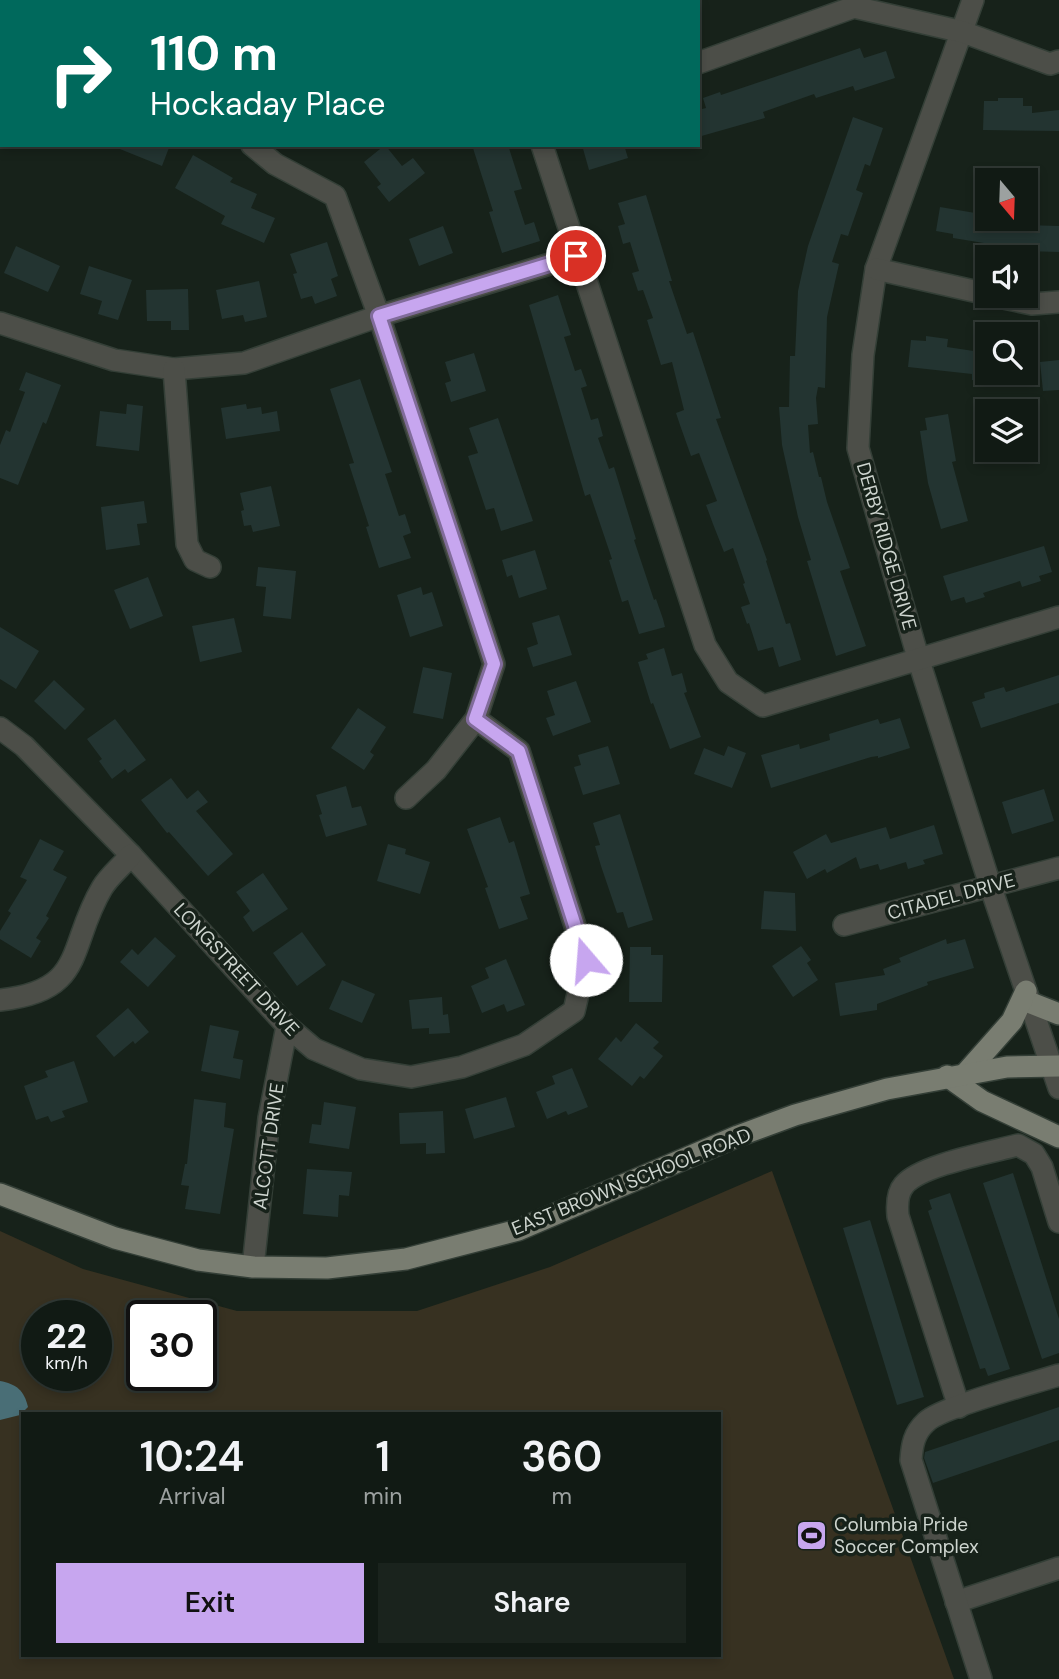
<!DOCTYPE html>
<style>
body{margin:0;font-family:"DM Sans",sans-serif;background:#1a231d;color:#f1f3f6;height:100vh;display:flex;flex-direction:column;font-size:26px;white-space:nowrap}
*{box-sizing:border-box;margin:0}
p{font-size:23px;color:#9ca1a0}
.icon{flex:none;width:38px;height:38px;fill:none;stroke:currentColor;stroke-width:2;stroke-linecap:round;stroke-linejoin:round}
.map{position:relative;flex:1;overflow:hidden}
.details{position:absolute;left:21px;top:1412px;width:700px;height:245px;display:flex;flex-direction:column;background:#111a14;border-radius:0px;box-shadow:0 4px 10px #0003,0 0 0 2px #303834}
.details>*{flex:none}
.hud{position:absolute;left:0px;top:0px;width:700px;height:147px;box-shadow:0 4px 10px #0003,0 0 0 2px #303834;background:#00695c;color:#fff;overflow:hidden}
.needle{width:46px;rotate:161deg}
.fabs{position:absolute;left:975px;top:168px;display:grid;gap:14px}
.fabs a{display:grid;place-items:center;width:63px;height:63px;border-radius:0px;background:#111a14;box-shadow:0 4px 10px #0003,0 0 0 2px #303834;font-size:35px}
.speed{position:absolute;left:21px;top:1300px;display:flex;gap:14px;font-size:35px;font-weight:700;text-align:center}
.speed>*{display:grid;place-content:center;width:91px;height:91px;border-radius:50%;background:#111a14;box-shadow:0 4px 10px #0003,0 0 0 2px #303834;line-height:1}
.speed small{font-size:18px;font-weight:400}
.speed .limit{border:4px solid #111;border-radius:10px;background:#fff;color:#111}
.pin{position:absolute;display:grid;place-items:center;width:60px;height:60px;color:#fff;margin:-30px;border:4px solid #fff;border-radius:50%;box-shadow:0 2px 7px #0007}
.me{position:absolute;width:77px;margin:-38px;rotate:342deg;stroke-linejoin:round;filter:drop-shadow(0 0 5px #0008)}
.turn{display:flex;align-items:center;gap:24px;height:147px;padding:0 35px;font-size:32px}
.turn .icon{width:91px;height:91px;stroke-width:2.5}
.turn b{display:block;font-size:49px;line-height:60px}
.eta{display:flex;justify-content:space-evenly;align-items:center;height:119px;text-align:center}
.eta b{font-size:42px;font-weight:600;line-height:49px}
.cta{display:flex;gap:14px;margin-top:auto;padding:14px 35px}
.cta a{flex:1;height:80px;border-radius:0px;background:#c7a6ef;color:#111;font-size:28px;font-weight:600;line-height:80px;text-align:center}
.cta a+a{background:#1a231d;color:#f1f3f6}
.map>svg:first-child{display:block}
.green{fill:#373121;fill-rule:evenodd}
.water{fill:#496e76}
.building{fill:#233431}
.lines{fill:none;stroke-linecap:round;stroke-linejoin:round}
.minor-casing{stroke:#343f37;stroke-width:24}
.major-casing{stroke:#343f37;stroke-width:24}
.minor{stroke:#4c4e48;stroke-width:21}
.major{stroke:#797d71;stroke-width:21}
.route-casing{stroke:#816c9b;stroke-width:18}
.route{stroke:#c7a6ef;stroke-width:12}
.labels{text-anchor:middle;stroke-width:7;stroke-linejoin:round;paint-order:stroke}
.street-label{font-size:19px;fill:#ced5cf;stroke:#17221a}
.poi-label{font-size:19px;fill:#ced5cf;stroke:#17221a;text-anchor:start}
</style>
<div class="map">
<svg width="1059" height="1679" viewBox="0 0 1059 1679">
<rect width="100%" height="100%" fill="#17221a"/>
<path class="green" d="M772,1171L954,1679H0V1231L83,1269L237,1311H417L550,1267ZM37,1316H96V1376H37ZM142,1316H201V1376H142ZM23,1414H719V1656H23Z"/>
<path class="water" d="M0,1381C16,1384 24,1390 28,1407L20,1415L0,1420Z"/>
<g class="building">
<path d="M860,48L864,58L886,51L895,78L855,91L853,86L816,98L814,94L763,112L765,118L698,137V110L706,108L703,98L720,92L721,95Z"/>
<path d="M998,98H1023V106H1032V113L1059,110V131L983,130L984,101H998Z"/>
<path d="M853,117L883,128L870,166L865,164L856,190L863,193L848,236L841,234L832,262L839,264L827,317L825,388L818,387L816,398L818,424L808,425L810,453L813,452L819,477H821L827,502L850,568L840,571L866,646L836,656L807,561L811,560L798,517L782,445L779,407H789L790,356H795L798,291L808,246Z"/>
<path d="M110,145H170L162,166Z"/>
<path d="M385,145L402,166L413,158L425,173L389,202L377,187L381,184L364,162Z"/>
<path d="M472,145H508L522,189L514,191L525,225L534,222L540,241L502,253L489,212L493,211Z"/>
<path d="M582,145H624L628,158L589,170Z"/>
<path d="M193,155L233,178L230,182L257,194L251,208L275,218L264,243L221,224L225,216L175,188Z"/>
<path d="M646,195L672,281H669L687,334L693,332L721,418L716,419L767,560L766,561L786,624L790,623L801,660L779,667L773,647L758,651L749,623L747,624L741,607L750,604L743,584L745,583L733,548L724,552L713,524L706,505L717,501L699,453L691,456L680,425L676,413L684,410L672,362L661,365L647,320L653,318L643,290L638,291L632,273L639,271L630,242L623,244L618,226L625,224L618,203Z"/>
<path d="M940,207L987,215L986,224L1059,226V252L996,250V245L953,238V234L936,231Z"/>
<path d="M443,226L453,253L419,266L409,239Z"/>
<path d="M327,242L338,276L331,279L337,296L315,304L312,296L301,299L293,274L297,273L290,254Z"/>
<path d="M16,246L60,266L48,292L4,273Z"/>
<path d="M89,266L132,280L118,320L98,314L102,301L80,294Z"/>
<path d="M259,281L267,317L245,322L243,315L222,319L216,290Z"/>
<path d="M188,289L189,330H171V321H147L146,290Z"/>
<path d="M558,295L571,335L564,337L575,371L581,369L587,386L581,388L591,420L598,418L603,436L598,438L609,469L614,467L636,539L634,540L654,600L656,599L663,619L665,627L639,634L628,600L622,602L609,560L612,559L590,494L585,496L529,305Z"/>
<path d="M926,336L948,339L947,347L987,353V373H1021L1019,387L972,380V374L908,367L911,340L926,341Z"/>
<path d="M474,353L486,391L451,402L445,383L451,381L445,362Z"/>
<path d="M1059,360V390L1043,391L1040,362Z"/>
<path d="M26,372L61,385L46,424L43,422L18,485L0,478V445L6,430L10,432L25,392L19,390Z"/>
<path d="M360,379L392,472L385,474L399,516L405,514L411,533L403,536L411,558L379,568L366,527L369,526L349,464L354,463L330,389Z"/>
<path d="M127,404L143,406L139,451L96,446L100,411L126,414Z"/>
<path d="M246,404L247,409L261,407L262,414L277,411L280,431L226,439L221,408Z"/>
<path d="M948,414L956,461L952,462L968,521L941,529L928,483L920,431L927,430L925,418Z"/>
<path d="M498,418L533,521L501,531L494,508L486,510L468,456L478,453L469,428Z"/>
<path d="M271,486L280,526L253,532L251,525L244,526L241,511L244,510L240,493Z"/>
<path d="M144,501L147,523L137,524L140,545L106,550L101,507Z"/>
<path d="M1044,546L1052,572L1039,576L1041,581L1022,587L1020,581L983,593L985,597L966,603L964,597L951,601L943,576Z"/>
<path d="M535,550L547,589L519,598L512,575L507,577L502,560Z"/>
<path d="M258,567L296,571L291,619L263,616L266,587L256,586Z"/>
<path d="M148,577L163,616L130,629L114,590Z"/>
<path d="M421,587L423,595L432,592L443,626L410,637L397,595Z"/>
<path d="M559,615L572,655L533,667L527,648L538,644L532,623Z"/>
<path d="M234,618L242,652L200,662L192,626Z"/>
<path d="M0,627L39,651L16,689L0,679Z"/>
<path d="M664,648L672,676L682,673L687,692L684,693L701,737L670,749L653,703L651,704L638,662L648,659L646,654Z"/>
<path d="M423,667L452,673L443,719L413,713Z"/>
<path d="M1059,675V703L981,728L972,702L985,698L984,693L1004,687L1006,692Z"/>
<path d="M54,680L85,709L65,730L34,701Z"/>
<path d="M576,681L591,722L553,736L546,718L555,715L547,691Z"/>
<path d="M358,708L386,727L370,752L374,755L364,770L331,748Z"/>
<path d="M900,718L910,748L878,758V756L871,757L771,788L761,755L799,744L800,749L830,740L829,734L878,719L880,724Z"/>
<path d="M115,719L146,760L128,773L125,769L112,779L99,761L102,759L87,739Z"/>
<path d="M608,746L620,784L583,795L574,767L581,765L578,755Z"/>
<path d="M728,746L746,753L732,788L694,774L704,748L724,756Z"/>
<path d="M171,778L187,799L198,790L208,802L196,811L233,854L208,876L169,832L167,833L141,800Z"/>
<path d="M346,786L352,808L361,806L367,825L326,837L319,815L322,814L316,795Z"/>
<path d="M1044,789L1054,821L1012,834L1002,802Z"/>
<path d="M620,814L653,920L628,928L623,912L617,913L601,866L595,846L600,845L593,823Z"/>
<path d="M500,817L509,843L514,841L530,894L520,897L528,919L499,929L485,888L488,887L467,829Z"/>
<path d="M934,825L943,854L923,860L925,864L908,869L906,862L880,870L878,864L860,869L856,857L827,873L825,869L807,879L793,852L826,834L831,843L886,827L890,839Z"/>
<path d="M40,839L64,851L53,870L67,877L46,916L49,918L36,938L41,941L31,958L0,939V931L11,913L8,911L27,880L20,877Z"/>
<path d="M388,844L406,849L405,854L430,862L420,894L377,881Z"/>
<path d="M263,873L288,909L253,932L243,917L250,911L236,892Z"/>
<path d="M764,891L795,893L796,931L761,929Z"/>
<path d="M302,932L326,965L297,986L273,953Z"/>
<path d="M155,937L176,956L148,987L120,962L132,949L138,955Z"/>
<path d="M946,939L947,944L965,939L974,968L927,982L928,985L877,1004V1010L840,1016L835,983L885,975L883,969L901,962L899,958Z"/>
<path d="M801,946L811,960L807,963L818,980L793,997L772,966Z"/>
<path d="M630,947H651V955H663L662,1002H629Z"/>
<path d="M506,959L525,1005L507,1012L504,1004L482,1013L471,986L489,978L485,968Z"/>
<path d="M342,980L375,994L362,1023L329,1009Z"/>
<path d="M442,997L443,1015L448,1014L450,1033L429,1034V1028L412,1029L409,1000Z"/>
<path d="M128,1008L149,1032L135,1044L133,1041L114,1057L96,1036Z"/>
<path d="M636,1023L659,1042L653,1048L663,1056L644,1079L640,1076L632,1086L598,1059L616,1037L621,1042Z"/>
<path d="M210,1025L239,1031L233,1058L243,1060L240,1079L201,1071Z"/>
<path d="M74,1061L88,1102L62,1111L65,1117L51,1122L48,1116L36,1120L24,1086L48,1077L45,1071Z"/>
<path d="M572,1068L588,1107L568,1115L566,1111L547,1119L536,1092L555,1084L552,1076Z"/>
<path d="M506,1097L515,1127L474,1139L465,1109Z"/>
<path d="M194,1099L226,1103L224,1127L234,1129L220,1214L185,1209L189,1186L181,1185L185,1164H187Z"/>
<path d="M324,1102L356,1107L349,1149L309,1143L312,1124L321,1125Z"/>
<path d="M443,1111L445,1153L426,1154V1143L400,1144L399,1113Z"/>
<path d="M307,1169L352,1172L349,1196L339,1195L338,1217L303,1214Z"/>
<path d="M1013,1173L1059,1319V1353L1042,1359L983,1183Z"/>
<path d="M950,1193L1010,1369L988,1376L985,1368L980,1369L928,1211L932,1209L929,1200Z"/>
<path d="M870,1220L924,1397L897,1405L843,1228Z"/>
<path d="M1059,1407V1440L933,1483L924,1458L925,1452Z"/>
</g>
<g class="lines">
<defs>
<g id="minor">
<path d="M2,0L4,2"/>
<path d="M496,0L497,2"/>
<path d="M973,0L876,269L863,355L858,448L919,661L990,885L1059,1088"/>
<path d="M244,2V0"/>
<path d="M698,63L854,7L963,32L1050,64L1059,61"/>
<path d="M252,145L275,164L335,196L379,316L494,664L476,719L436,770L406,798"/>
<path d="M542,145L705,645L728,682L763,706L1059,617"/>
<path d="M876,269L987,294"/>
<path d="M994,296L1032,304L1059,302"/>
<path d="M0,323L114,360L174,369L244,363L379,316L576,256"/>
<path d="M174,369L187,544L195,560L210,567"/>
<path d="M0,728L24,746L131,855L287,1026L314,1049L361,1069L411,1077L462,1067L524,1045L574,1011L586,960L519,751L476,719"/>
<path d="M844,925L1059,868"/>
<path d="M0,1000C87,991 67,947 102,888C109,876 122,866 131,855"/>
<path d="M253,1267L269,1118L287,1026"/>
<path d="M959,1407L898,1216C897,1206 897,1193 904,1185C920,1165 992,1152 1018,1145L1034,1154L1042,1167L1059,1222"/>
<path d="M956,1602L1059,1568"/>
<path d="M981,1679L911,1460C912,1445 914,1433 926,1422C941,1407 1034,1383 1059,1375"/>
</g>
<g id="major">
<path d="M1031,1003L1059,1014"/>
<path d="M966,1073L1012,1021L1026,991"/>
<path d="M947,1076L982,1101L1059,1137"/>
<path d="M0,1194L115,1238L198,1260L253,1267L327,1268L406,1259L518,1230L738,1136L795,1115L887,1089L1007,1067L1059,1066"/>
</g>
</defs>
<use href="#minor" class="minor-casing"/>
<use href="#major" class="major-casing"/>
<use href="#minor" class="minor"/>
<use href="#major" class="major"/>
</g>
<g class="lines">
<defs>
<path id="route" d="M576,256L379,316L494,664L475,719L519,751L586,960"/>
</defs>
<use href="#route" class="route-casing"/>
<use href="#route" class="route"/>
</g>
<defs>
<symbol id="stadium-square" viewBox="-11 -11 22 22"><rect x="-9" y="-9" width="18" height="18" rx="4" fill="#c7a6ef" stroke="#17221a"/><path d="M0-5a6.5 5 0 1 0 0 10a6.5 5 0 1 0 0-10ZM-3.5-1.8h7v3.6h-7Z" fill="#111"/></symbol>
</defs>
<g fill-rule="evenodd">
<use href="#stadium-square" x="794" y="1518" width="35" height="35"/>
</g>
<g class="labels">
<g class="street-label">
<text transform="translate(887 546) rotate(74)" y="7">DERBY RIDGE DRIVE</text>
<text transform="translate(951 896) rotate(-15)" y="7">CITADEL DRIVE</text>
<text transform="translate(237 969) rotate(47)" y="7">LONGSTREET DRIVE</text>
<text transform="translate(268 1146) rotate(-82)" y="7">ALCOTT DRIVE</text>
<text transform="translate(631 1181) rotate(-22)" y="7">EAST BROWN SCHOOL ROAD</text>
</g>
<g class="poi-label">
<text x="834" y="1531">Columbia Pride<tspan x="834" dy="22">Soccer Complex</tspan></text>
</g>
</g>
</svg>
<div class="fabs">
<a><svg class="needle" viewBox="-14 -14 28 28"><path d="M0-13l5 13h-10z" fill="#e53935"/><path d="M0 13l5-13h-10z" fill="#9ca1a0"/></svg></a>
<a><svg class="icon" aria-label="sound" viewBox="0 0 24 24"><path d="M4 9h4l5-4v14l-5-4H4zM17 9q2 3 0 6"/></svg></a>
<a><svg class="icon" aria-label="search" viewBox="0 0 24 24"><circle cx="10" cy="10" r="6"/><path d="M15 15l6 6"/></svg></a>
<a><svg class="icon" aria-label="layers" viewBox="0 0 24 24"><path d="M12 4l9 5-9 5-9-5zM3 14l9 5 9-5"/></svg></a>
</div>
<div class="speed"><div>22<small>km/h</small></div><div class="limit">30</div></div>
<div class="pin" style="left:576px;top:256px;background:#d93025"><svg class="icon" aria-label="arrive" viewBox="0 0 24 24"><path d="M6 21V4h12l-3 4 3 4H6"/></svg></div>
<svg class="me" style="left:586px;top:960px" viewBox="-20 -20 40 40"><circle r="19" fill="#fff"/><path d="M0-13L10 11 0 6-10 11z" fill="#c7a6ef"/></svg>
<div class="hud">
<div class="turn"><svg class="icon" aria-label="right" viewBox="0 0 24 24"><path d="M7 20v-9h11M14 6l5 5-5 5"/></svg><div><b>110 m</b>Hockaday Place</div></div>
</div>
<section class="details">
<div class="eta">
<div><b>10:24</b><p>Arrival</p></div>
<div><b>1</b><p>min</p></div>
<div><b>360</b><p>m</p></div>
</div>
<div class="cta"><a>Exit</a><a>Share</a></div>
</section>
</div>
